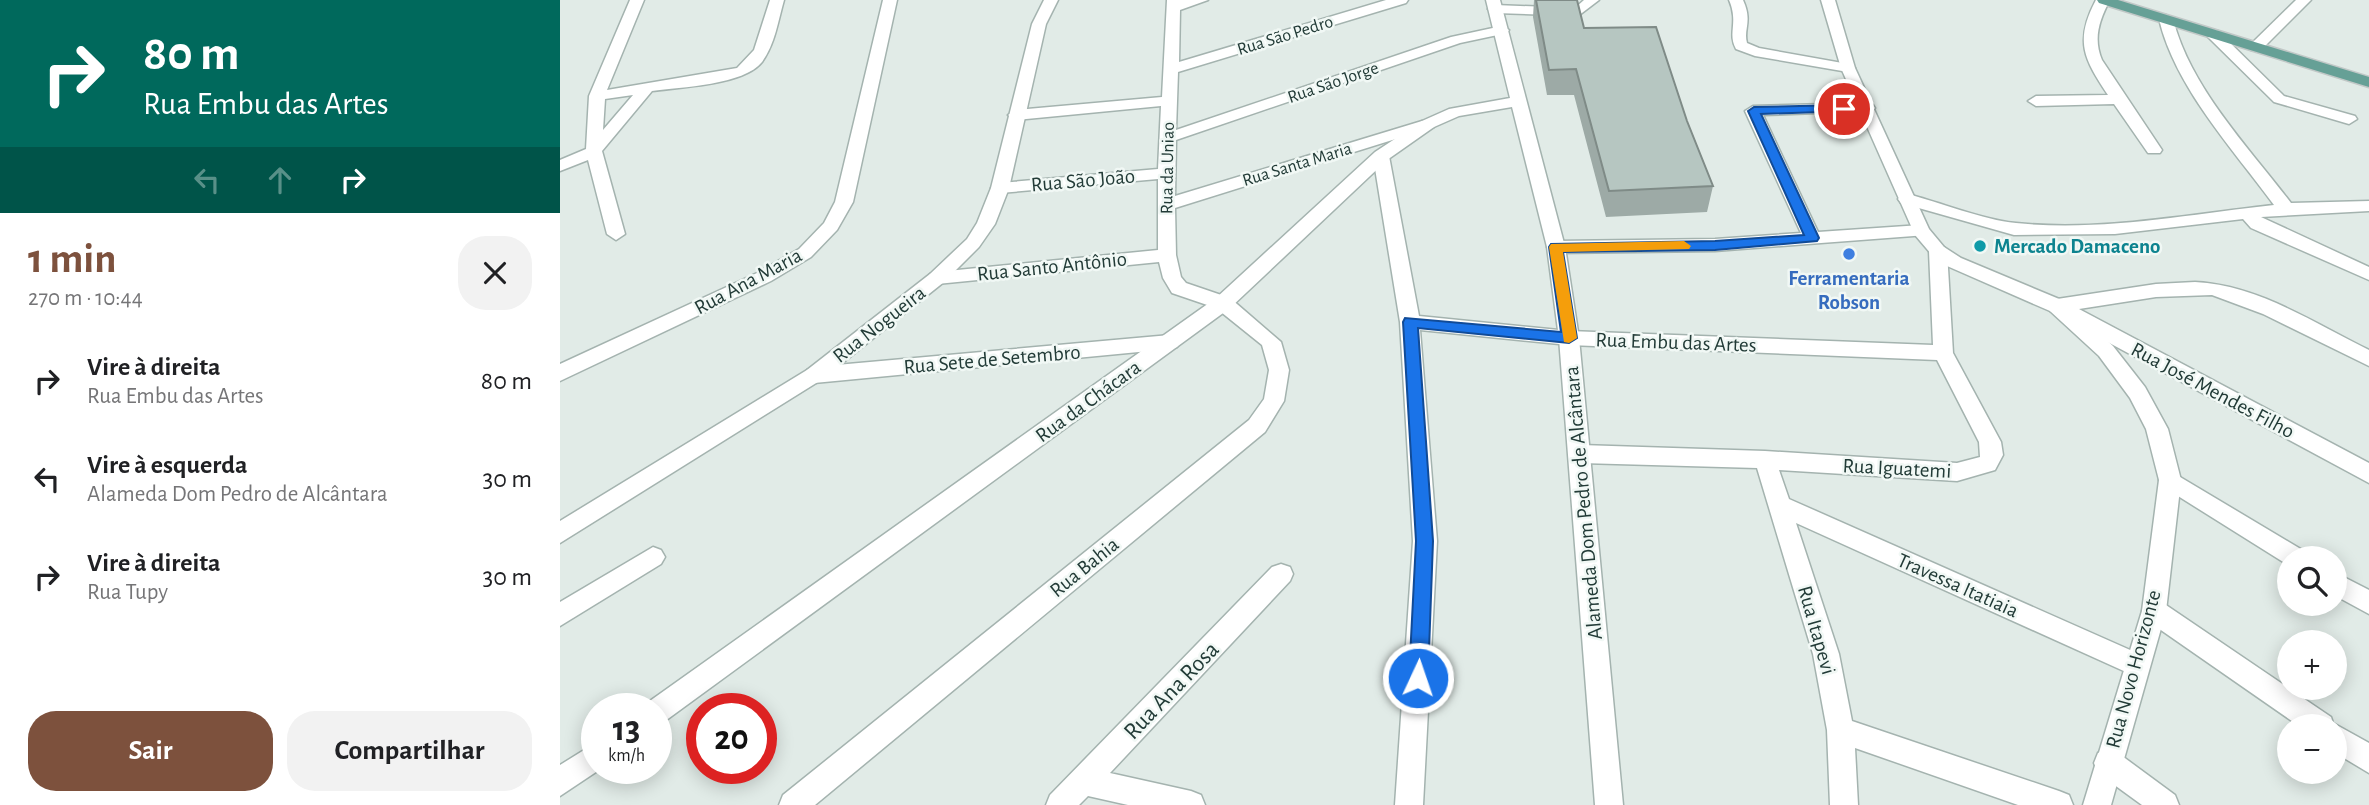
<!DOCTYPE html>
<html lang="pt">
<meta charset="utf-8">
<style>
body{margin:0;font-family:"Alegreya Sans",sans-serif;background:#f2f2f2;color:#202124;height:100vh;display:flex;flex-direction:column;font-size:26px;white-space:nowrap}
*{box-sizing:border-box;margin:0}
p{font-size:23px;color:#757577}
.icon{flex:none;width:38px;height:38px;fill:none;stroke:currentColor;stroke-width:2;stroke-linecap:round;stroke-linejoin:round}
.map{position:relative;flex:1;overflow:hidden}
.panel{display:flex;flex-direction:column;background:#fff;width:560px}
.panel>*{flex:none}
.banner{background:#00695c;color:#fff;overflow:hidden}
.tools{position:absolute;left:1717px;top:546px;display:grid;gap:14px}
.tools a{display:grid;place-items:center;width:70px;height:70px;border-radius:50%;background:#fff;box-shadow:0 4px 18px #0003;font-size:35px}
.speed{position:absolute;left:21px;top:693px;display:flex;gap:14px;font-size:35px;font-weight:700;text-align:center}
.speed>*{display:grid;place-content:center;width:91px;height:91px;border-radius:50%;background:#fff;box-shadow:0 4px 18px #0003;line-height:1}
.speed small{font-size:18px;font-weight:400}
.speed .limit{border:10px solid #d22;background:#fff;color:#111}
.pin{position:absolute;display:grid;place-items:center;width:60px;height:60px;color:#fff;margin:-30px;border:4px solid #fff;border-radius:50%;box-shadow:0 2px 7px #0007}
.me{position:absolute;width:77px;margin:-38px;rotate:3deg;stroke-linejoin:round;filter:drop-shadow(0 0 5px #0008)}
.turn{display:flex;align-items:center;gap:24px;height:147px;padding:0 28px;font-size:32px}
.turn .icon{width:91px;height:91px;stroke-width:2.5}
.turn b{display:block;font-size:49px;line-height:60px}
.lanes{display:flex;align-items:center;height:66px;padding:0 28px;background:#0003;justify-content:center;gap:35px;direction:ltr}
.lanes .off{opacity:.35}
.round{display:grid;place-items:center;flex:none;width:74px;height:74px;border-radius:28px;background:#f2f2f2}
.headline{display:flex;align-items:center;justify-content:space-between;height:119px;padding:0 28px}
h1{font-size:42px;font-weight:700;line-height:52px;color:#7d513d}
.button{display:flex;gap:14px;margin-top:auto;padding:14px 28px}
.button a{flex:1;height:80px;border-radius:28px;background:#7d513d;color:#fff;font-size:28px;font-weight:700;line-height:80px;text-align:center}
.button a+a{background:#f2f2f2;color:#202124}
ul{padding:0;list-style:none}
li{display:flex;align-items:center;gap:21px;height:98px;padding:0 28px}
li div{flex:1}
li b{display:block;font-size:26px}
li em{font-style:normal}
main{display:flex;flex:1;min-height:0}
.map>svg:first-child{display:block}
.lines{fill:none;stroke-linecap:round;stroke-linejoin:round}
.service-casing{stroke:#a4b3af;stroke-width:3}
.minor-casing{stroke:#a4b3af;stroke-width:3}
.tertiary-casing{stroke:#a4b3af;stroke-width:3}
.primary-casing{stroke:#c1c8c7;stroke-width:3}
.service{fill:#fff;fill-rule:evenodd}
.minor{fill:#fff;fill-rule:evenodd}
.tertiary{fill:#fff;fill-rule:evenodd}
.primary{fill:#66a096;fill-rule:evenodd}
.wall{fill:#9daaa6}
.building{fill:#b6c6c1;stroke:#7f8b87;stroke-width:2}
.route{fill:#1a73e8;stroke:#114b97;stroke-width:2}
.slow{fill:#f59e0b}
.culture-dot{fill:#0f9aa8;stroke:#f1f8f5;stroke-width:2.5}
.shop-dot{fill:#3f7fe0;stroke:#f1f8f5;stroke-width:2.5}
.labels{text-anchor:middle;stroke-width:5;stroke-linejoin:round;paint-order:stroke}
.far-street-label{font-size:18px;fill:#223b37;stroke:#f1f8f5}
.street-label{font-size:21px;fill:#223b37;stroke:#f1f8f5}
.culture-label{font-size:21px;font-weight:bold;fill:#0d838f;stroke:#f1f8f5;text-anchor:start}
.shop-label{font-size:21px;font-weight:bold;fill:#366cbe;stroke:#f1f8f5}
.near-street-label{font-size:24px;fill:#223b37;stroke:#f1f8f5}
</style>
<main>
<section class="panel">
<div class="banner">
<div class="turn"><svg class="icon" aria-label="right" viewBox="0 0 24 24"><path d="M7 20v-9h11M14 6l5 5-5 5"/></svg><div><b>80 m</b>Rua Embu das Artes</div></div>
<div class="lanes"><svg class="icon off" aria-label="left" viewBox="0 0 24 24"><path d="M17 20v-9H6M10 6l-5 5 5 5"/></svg><svg class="icon off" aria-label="ahead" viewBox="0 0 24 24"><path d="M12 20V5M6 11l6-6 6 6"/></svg><svg class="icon" aria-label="right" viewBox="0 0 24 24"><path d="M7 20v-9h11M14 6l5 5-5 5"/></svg></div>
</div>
<div class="headline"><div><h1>1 min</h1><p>270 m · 10:44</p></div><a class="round"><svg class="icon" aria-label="close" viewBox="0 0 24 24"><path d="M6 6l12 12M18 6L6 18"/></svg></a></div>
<ul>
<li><svg class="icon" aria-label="right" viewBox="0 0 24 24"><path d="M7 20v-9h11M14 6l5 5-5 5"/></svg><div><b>Vire à direita</b><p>Rua Embu das Artes</p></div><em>80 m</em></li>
<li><svg class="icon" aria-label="left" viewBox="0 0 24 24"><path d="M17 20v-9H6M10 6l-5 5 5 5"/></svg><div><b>Vire à esquerda</b><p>Alameda Dom Pedro de Alcântara</p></div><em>30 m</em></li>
<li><svg class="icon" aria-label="right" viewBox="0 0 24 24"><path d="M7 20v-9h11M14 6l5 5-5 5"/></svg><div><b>Vire à direita</b><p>Rua Tupy</p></div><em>30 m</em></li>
</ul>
<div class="button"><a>Sair</a><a>Compartilhar</a></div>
</section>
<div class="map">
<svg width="1809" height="805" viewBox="0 0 1809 805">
<rect width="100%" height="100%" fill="#e1ebe7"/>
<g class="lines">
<defs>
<g id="service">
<path d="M607,0H648L620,10L619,62L826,0H848L846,3L618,72L616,130L891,37L942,26L949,30L947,33L900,43L616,140L615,196L862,121H874L876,124L874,127L615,208L616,255L621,277L626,283L670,298L721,342L729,370L724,401L705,432L255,805H219L223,795L689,420L704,399L709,370L702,345L656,308L612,293L603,278L599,262L377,284L370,282L368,278L370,274L377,272L598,250V179L440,193L431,188L440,183L598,169L601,106L456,120L448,115L456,110L602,97Z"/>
<path d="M1024,0H1039L1018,16L935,13L928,9L935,5L1015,8Z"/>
<path d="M1169,0H1183C1193,22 1183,29 1187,43L1199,48L1288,64L1295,68L1288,72L1195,56L1176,49C1167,33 1179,23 1169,0Z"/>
<path d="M1536,0H1550C1539,20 1533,39 1542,60L1602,150L1600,153H1588L1554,104L1476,106L1468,101L1476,96L1548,95C1524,59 1514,41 1536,0Z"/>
<path d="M1736,0H1751L1701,50H1691L1689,47L1691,44Z"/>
<path d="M1606,15L1613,19C1630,87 1689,148 1731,203L1809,201V211L1701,217L1809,267V280L1691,228L1683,219L1555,234L1454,235L1341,203L1338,199L1341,195L1347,194C1380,202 1423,220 1456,223C1541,232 1630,214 1714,205C1673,149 1615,87 1599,19Z"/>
<path d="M1653,30L1658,31L1724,96L1795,116L1797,119L1789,124L1714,102L1648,37V31Z"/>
<path d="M1307,103L1313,105L1315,108L1313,111L1203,115L1258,232L1361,225L1367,227L1370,231L1367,235L1155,251L996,253L987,247L996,241L1155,239L1241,233L1185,111L1193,106Z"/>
<path d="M821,151L829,156L859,316L1009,331L1373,345L1369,251L1372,247H1384L1387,251L1393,353L1441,442L1443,455L1435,470L1397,481L1219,470L1229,499L1586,657L1590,665L1586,673L1577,677L1236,523L1279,654L1292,721L1499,791L1509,795L1513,805H1458L1295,748L1298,805H1270L1267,730L1253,654L1197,468L1021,463L1013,460L1010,454L1013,448L1021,445L1205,451L1397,463L1420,457L1419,442L1377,360L1009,345L860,330L877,541L863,805H835L853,541L840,322L813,156Z"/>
<path d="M1635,282C1698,285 1754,323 1809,350V366L1703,314L1652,295L1596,297L1519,309L1809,463V483L1490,311L1487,306L1490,301L1497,299L1596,284Z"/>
<path d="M610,335L617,337L620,342L617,347L610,349L254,383L247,380L244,375L247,370L254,367Z"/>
<path d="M1610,471L1744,551L1748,558H1729L1728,565L1602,486L1599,480L1602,474Z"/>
<path d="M93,547L101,550L105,557L101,564L0,626V602Z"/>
<path d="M721,564L730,567L733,574L730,581L550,773L631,791L641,795L645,805H568L528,796L519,805H486L490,795L712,567Z"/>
<path d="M1774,572L1809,590V614L1774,595Z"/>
<path d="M1594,600L1603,603L1771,717L1773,723L1809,743V773L1774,752V726H1739L1585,619L1582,611L1585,603Z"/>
<path d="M1548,749L1558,753L1615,795L1619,805H1582L1538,773L1534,763L1538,753Z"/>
</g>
<g id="minor">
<path d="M70,0H84L47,90L177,68L194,50L210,0H224C218,21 215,44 202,62C184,85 121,87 92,91L42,151L65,234L56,240L47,234L28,160L0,171V160L26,149L29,96ZM73,95L43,130L45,99Z"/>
<path d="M484,0H498L486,24L449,188L435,224L419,247L384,282L261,380L0,543V521L247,370L370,274L407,239L417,223L431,188L472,24Z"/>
<path d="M926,0H940L1005,247L1019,338L1063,805H1035L999,338L987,247L952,107L899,116L874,127L827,160L670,308L105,721L96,725V709H84L87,703L656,298L815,152L862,121L889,109L950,98Z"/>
<path d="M1261,0H1275L1295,68L1369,229L1384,247L1401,258L1504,301L1553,346L1585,387L1608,429L1621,480L1606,611L1551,805H1523L1582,611L1599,480L1586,429L1570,398L1539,356L1490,311L1387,266L1372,255L1355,235L1281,68Z"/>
<path d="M37,742V768H42L0,796V765Z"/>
</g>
<path id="tertiary" d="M323,0H337L293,202L277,230L251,257L211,281L0,381V364L197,273L239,249L264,223L275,202Z"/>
<path id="primary" d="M1537,0H1558L1809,77V87L1539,3Z"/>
</defs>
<use href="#service" class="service-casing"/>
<use href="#minor" class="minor-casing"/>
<use href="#tertiary" class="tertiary-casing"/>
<use href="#primary" class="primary-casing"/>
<use href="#service" class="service"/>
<use href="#minor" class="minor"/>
<use href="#tertiary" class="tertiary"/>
<use href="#primary" class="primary"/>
</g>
<path class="wall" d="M974,0H1017L1024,28L1127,121L1153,186L1147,212L1046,217L1014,95H987L973,17Z"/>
<path class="building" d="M976,0H1017L1024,28L1096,27L1127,121L1153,186L1049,191L1016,69L989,70Z"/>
<path class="route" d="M1284,105L1288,106V111L1201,114L1259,238L1257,241L1155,250L1003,252L1017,338L1009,343L858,328L873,541L868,678L865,685L858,688L851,685L849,678L856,541L843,322L845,318L1001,332L989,247L991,244L1155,241L1244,235L1188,111L1194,107Z"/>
<path class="slow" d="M1124,241L1131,246L1129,249L1003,252L1017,338L1009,343L1004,342L989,247L991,244Z"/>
<circle class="culture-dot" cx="1420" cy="246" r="7"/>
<circle class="shop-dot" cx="1289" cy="254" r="7"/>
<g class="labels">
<g class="far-street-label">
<text transform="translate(725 35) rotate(-17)" y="6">Rua São Pedro</text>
<text transform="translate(773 82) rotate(-19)" y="6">Rua São Jorge</text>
<text transform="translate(737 164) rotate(-17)" y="6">Rua Santa Maria</text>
<text transform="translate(607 168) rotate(-89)" y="6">Rua da Uniao</text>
</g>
<g class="street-label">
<text transform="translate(523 180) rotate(-5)" y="7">Rua São João</text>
<text transform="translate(492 266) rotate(-6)" y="7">Rua Santo Antônio</text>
<text transform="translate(188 281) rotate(-28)" y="7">Rua Ana Maria</text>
<text transform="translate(319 324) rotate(-38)" y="7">Rua Nogueira</text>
<text transform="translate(1116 342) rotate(2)" y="7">Rua Embu das Artes</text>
<text transform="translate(432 359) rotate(-5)" y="7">Rua Sete de Setembro</text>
<text transform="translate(1653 390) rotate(28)" y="7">Rua José Mendes Filho</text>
<text transform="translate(528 401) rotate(-36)" y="7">Rua da Chácara</text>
<text transform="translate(1337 468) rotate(3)" y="7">Rua Iguatemi</text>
<text transform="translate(1023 503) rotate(-95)" y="7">Alameda Dom Pedro de Alcântara</text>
<text transform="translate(524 567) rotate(-39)" y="7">Rua Bahia</text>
<text transform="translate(1398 585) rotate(24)" y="7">Travessa Itatiaia</text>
<text transform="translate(1257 630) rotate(74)" y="7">Rua Itapevi</text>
<text transform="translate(1573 669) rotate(-75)" y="7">Rua Novo Horizonte</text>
</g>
<g class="culture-label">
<text x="1434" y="253">Mercado Damaceno</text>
</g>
<g class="shop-label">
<text x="1289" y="285">Ferramentaria<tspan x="1289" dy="24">Robson</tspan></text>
</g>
<g class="near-street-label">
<text transform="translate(611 690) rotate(-46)" y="8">Rua Ana Rosa</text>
</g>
</g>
</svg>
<div class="tools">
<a><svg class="icon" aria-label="search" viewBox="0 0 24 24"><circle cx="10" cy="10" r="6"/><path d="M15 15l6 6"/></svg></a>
<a>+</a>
<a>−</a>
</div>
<div class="speed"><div>13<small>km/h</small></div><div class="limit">20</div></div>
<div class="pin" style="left:1284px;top:109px;background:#d93025"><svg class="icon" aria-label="arrive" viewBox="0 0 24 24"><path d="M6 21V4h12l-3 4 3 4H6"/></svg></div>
<svg class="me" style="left:858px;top:678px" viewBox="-20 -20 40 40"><circle r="17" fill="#1a73e8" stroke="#fff" stroke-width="3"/><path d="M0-11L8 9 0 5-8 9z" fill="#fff"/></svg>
</div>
</main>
